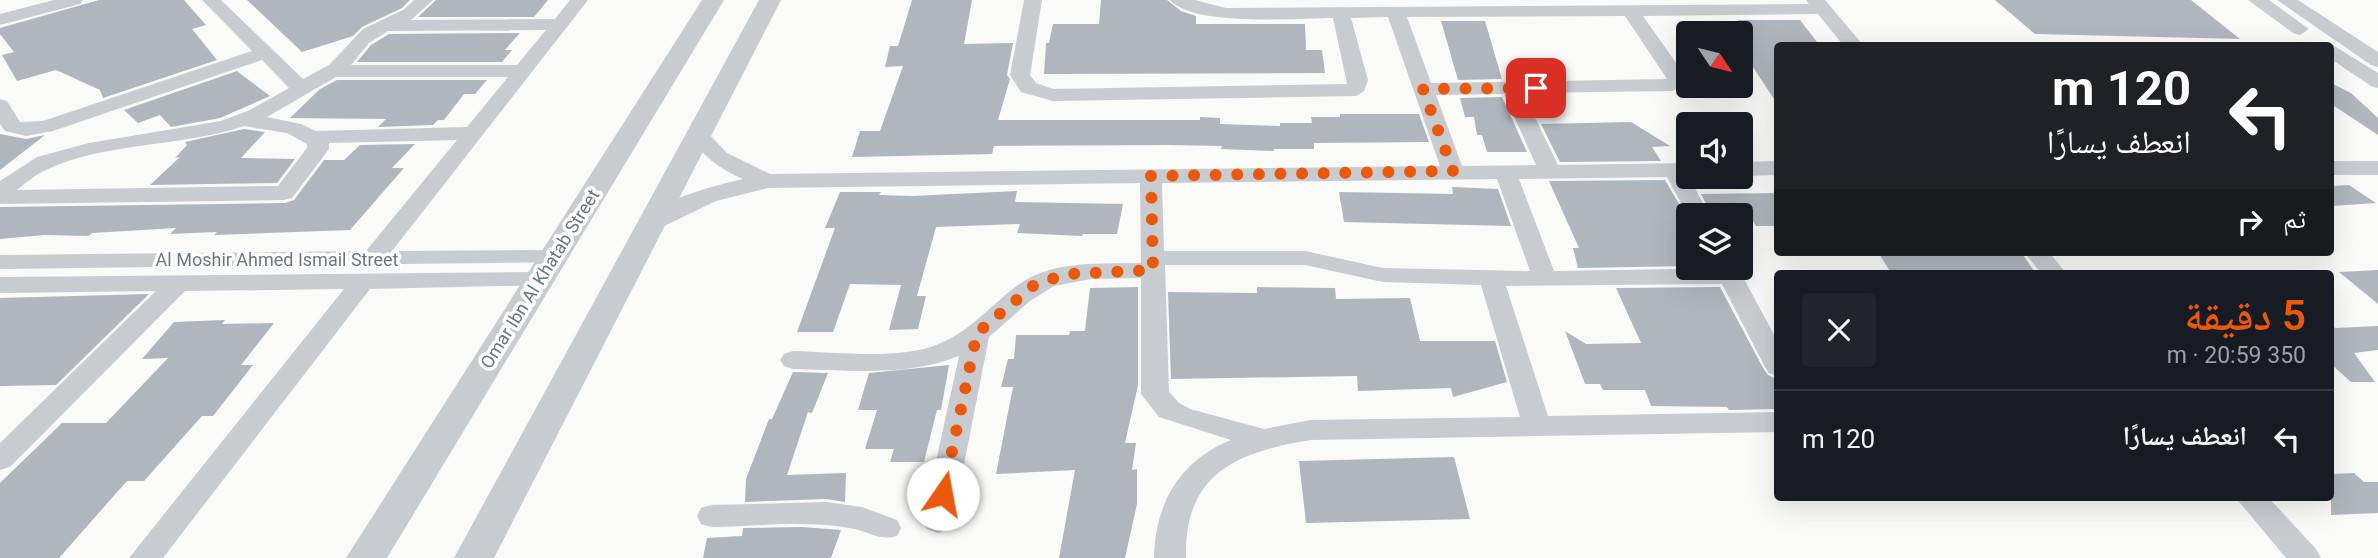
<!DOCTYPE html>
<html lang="ar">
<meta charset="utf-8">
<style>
body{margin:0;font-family:Roboto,"Noto Naskh Arabic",sans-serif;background:#20242c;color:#f1f3f6;direction:rtl;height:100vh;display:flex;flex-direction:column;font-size:26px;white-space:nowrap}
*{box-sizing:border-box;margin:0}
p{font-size:23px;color:#9ea1a6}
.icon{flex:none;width:38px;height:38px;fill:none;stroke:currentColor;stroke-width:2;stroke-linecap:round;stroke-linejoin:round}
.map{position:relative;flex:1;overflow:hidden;direction:ltr}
.panel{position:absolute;left:1774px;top:270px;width:560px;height:231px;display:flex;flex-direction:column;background:#171b24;border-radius:7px;box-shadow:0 7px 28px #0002;direction:rtl}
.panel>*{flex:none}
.hud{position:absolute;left:1774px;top:42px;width:560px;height:214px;border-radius:7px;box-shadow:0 7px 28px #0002;direction:rtl;background:#202124;color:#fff;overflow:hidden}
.needle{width:46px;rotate:125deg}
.fabs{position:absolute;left:1676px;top:21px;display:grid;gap:14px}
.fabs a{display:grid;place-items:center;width:77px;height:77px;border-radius:7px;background:#171b24;box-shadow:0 7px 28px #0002;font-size:35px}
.pin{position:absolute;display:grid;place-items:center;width:60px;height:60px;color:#fff;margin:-30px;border-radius:14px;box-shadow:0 4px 10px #0006}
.me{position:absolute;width:77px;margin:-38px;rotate:12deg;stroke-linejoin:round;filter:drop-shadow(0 0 5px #0008)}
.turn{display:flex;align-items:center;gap:24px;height:147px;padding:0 28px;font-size:32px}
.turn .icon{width:91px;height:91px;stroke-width:2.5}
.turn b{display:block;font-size:49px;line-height:60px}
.then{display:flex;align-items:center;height:66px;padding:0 28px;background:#0003;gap:14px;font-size:26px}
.round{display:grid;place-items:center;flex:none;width:74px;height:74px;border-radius:7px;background:#20242c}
.summary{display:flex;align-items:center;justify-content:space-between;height:119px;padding:0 28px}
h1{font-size:42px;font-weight:600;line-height:52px;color:#ea580c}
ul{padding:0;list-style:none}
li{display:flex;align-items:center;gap:21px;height:98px;padding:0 28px;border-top:2px solid #363941}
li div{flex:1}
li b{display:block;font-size:26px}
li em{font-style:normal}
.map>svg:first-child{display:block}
.building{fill:#afb6bd}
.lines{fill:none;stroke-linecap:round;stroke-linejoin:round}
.minor{fill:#c8cbcf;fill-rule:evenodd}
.tertiary{fill:#c8cbcf;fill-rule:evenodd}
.route{stroke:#ea580c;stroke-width:12;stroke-dasharray:0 21.6}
.labels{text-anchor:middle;stroke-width:7;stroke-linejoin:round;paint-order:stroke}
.street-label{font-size:18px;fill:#697889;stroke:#fff}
</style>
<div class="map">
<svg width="2378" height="558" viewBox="0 0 2378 558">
<rect width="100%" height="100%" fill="#fafaf8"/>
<g class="building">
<path d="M99,0H184L206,25L192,29L217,60L103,98L100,90L56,70L17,81L2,55L14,52L0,34V28Z"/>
<path d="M247,0H410L402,8L362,27L353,36L302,52Z"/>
<path d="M436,0H548L534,17H418Z"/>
<path d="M912,0H972L964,44L1013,43L1007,75L1010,79L998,120H1200V117L1220,118V124L1280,126V123H1312L1311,117H1340V114H1419L1429,142L1314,143V149H1274V151L1221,149L1222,146L1169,145L994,146L992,154L852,157L860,131H880L903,66L885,67L890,46H898Z"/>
<path d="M1101,0H1167L1181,11L1196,16V24H1305L1306,50H1322L1325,73L1044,74L1046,43H1049L1053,24H1099Z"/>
<path d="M1995,0H2191L2240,39L2035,34Z"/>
<path d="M1738,20H1800L1817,42H1778V105L1741,49V33H1731L1723,22H1739Z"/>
<path d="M1441,21H1485L1502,79L1458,80Z"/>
<path d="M520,33L505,50H512L502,62H357L371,45L389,34Z"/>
<path d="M237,71L270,96L220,118L171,127L160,115L138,123L124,110Z"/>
<path d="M337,80H487L475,94H464L444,120H438L433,125L378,127L386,119L290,118L320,89Z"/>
<path d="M2331,83L2351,93L2378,118V135L2331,104Z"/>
<path d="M1502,97L1527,152H1487L1482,135H1477L1474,117H1465L1460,98Z"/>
<path d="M1631,122L1670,146L1652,147L1661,161L1560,162L1541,124Z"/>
<path d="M244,129L265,132L241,158L295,159L277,183L150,185L180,157L175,158L187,145L185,142Z"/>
<path d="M0,134L26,139L45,135L0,170Z"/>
<path d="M415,144L392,168H404L350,230L214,235L217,232L170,234L176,228L92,233L89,236L44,235L0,239V207L285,203L294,200L324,160H344L360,145Z"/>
<path d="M1665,180L1689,221V266L1578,268L1573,248H1579L1549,181Z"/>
<path d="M2349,185L2376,203L2331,206V186Z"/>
<path d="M1452,187L1498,189L1511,226L1344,222L1339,192L1453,194Z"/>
<path d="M1017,191L1015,202L1123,204L1117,234H1083L1082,236L1017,233L1020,224L936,227L917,296H926L918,329L889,330L901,285L850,284L833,332H797L835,228H825L840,192H881L879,195L912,196Z"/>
<path d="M1778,193V226H1756L1749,215H1712L1701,194Z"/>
<path d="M1878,252H2021L2034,271L1891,273Z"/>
<path d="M2378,270V304L2339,272Z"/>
<path d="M1138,287V385L1125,443H1136L1132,470L1137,469V504L1125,558H1059L1075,470L996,474L1013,387H1001L1008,359H1014L1016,335H1069L1070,331H1085L1090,288Z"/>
<path d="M1257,287L1335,288L1336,299L1410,298L1420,341H1495L1507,382L1453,397L1451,388L1358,391L1357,376L1171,379L1168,292L1257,293Z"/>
<path d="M1720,287L1763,368L1768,375L1778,380V409L1729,410L1727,407L1651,406L1645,390H1603L1600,384H1585L1565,331L1586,344L1641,343L1616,288Z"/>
<path d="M149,294L56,385L0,386V298Z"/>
<path d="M225,320L222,324L274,323L241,365H253L213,416H202L144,481H127L59,558H0V483L62,423H106L168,358L142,359L174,322Z"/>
<path d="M2331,323L2335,328L2378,326V350L2354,353L2375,382H2351L2331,364Z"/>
<path d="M949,365L941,410H937L924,462H890L894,449H865L877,410H858L869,373Z"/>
<path d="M793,372L828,373L812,413L808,412L787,475L846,473L845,502L826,499L745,502L746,479L769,419H772Z"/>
<path d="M1454,457L1470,519L1306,523L1299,461Z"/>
<path d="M2354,473L2364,482H2378V513L2331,515V474Z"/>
<path d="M802,527L841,530L831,558H703L707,538L742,536L743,528Z"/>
</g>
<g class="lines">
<g class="minor">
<path d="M54,0H83L80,4L0,25V14Z"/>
<path d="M202,0H221L303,79L329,65L363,29L403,10L414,0H433L411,20L555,19L570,0H588L392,251L554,250L562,252L566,257L562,262L0,269V255L366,251L457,140L329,143V149L292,198L284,200L0,204V181L37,157L89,143L221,121L250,110L289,88L262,60L53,131L26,136L5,131L0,124V99L7,101L20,122L43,121L252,51ZM546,30L517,65H351L369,43L388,31ZM336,77H508L467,127L316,131L301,124L267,117ZM244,126L287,133L307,144V148L278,186L17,190C27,182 36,174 48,169C107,142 182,147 244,126Z"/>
<path d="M1024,0H1042L1030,75L1036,83L1053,89L1347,84L1333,18C1298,18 1193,27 1170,0H1195L1226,8L1809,4L1806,0H1825L1864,46H1844L1818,14L1643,16L1686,77L1684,86L1672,91L1523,93L1558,165L1689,163V177L1709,215H1689V218L1667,177L1519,179L1554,271L1738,268L1778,342V376L1769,373L1765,367L1722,284L1506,286L1548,416L1778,412V432L1311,440C1237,452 1184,473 1186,558H1154C1155,504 1179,461 1231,440L1159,417L1141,394V278L1091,279L1054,286L1030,301L989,337L953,521L949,529L938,533L927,529L923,521L959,356C907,377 848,370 793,369L784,366L780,360L784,354L793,351C835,352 897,360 936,345C970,333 992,303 1021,283C1055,260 1102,264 1141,263L1140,183L768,188L716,201L660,228H644L640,223C656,200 717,185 743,179C719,169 702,155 687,134L691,130H705L727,153L770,174L1440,166L1388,17L1351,18L1368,80L1364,91L1356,96L1053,101L1021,92L1010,75ZM1625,16L1667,79L1431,83L1407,17ZM1504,94L1536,165L1462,166L1436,95ZM1497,179L1530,271L1383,268L1305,251H1164L1162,183ZM1165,265H1305L1383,282L1481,285L1520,417L1311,420L1264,429L1190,409L1179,403L1169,392Z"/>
<path d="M2248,0H2269L2309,29L2300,35L2293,33Z"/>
<path d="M2277,0H2298L2378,52V67L2371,65Z"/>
<path d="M2331,44L2378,73V88L2371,86L2331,59V46H2326Z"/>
<path d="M1778,161V175L1741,176V162Z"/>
<rect x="2331" y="161" width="47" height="14"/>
<path d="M2024,252H2049L2066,273H2041Z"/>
<path d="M540,272L549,275L552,280L549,285L370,289L163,558H129L344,289L185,291L10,467L0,470V443L156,291L0,293V277Z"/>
<path d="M2235,497H2268L2316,549L2321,558H2286Z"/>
<path d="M826,502L862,507L897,520L901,528L897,536C881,541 871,533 855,529C809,520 759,526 712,527L701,524L697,516L701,508L712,505Z"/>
</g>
<g class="tertiary">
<path d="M702,0H724L387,558H346Z"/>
<path d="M759,0H781L494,558H454Z"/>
</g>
</g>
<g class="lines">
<path class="route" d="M943,494L977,333L1033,286L1051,279L1071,274L1153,270L1151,176L1453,171L1423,89L1536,88"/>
</g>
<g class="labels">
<g class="street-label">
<text x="277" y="266">Al Moshir Ahmed Ismail Street</text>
<text transform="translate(540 279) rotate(-58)" y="6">Omar Ibn Al Khatab Street</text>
</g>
</g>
</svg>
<div class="fabs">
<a><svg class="needle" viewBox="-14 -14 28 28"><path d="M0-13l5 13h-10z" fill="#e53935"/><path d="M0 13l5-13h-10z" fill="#9ea1a6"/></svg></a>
<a><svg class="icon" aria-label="sound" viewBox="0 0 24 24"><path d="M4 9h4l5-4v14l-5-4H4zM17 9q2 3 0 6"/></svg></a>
<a><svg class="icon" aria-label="layers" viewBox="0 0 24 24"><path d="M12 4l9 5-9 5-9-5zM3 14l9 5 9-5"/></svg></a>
</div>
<div class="pin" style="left:1536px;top:88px;background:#d93025"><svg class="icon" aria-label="arrive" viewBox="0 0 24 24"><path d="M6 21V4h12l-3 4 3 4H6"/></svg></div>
<svg class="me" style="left:943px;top:494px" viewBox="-20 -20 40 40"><circle r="19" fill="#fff"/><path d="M0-13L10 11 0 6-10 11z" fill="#ea580c"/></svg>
<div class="hud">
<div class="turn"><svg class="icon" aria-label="left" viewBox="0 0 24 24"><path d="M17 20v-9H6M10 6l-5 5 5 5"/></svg><div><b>120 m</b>انعطف يسارًا</div></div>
<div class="then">ثم<svg class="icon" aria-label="right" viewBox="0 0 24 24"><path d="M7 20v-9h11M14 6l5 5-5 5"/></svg></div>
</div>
<section class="panel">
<div class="summary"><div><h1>5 دقيقة</h1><p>350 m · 20:59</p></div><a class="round"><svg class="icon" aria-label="close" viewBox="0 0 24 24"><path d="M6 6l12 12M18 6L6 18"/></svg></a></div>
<ul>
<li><svg class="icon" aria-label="left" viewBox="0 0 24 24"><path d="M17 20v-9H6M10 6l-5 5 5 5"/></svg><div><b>انعطف يسارًا</b></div><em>120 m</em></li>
</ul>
</section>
</div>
